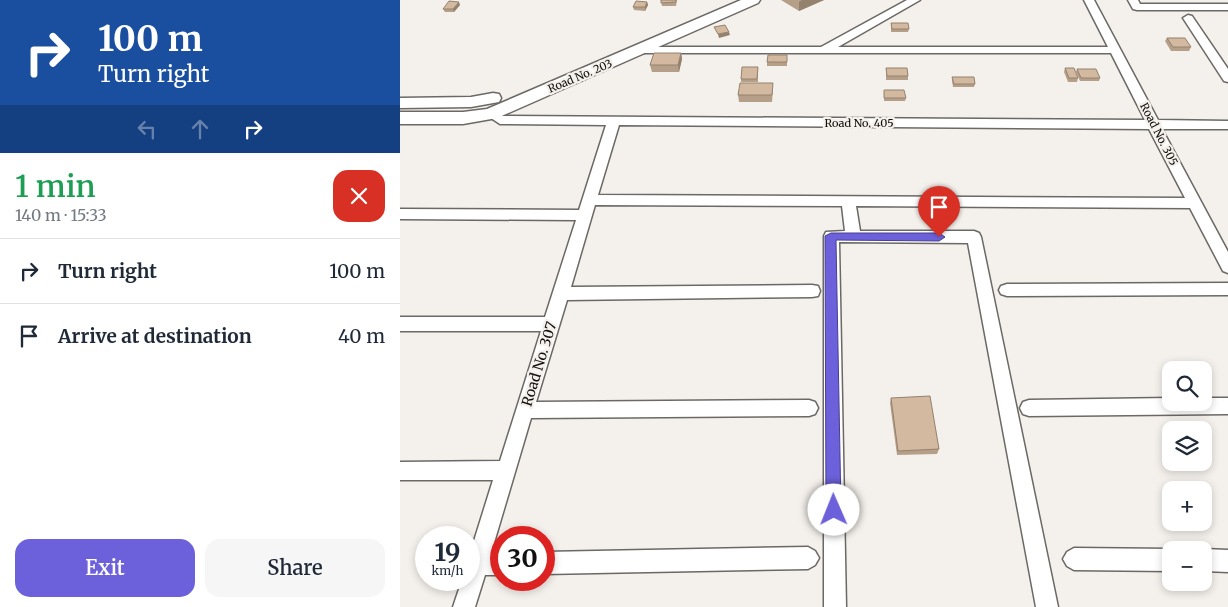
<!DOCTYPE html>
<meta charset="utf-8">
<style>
body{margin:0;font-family:Merriweather,serif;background:#f6f6f7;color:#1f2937;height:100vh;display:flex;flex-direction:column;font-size:19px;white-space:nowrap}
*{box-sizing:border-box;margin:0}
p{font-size:16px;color:#747a83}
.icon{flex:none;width:28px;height:28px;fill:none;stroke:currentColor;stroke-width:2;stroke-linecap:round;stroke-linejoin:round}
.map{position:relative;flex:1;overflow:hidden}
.panel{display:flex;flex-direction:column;background:#fff;width:400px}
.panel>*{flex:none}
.banner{background:#1a4fa0;color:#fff;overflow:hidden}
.controls{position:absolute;left:762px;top:361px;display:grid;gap:10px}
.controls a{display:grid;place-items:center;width:50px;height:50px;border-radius:10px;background:#fff;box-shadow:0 2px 8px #0003;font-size:25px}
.speed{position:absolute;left:15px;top:526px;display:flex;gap:10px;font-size:25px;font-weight:700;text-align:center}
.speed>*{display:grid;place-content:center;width:65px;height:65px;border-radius:50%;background:#fff;box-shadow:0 2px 8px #0003;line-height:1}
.speed small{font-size:12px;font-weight:400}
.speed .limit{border:8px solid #d22;background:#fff;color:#111}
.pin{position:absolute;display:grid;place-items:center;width:42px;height:42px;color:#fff;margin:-51px -21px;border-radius:50% 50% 50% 0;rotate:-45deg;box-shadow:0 0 5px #0007}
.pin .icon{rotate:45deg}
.me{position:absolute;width:55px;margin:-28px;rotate:359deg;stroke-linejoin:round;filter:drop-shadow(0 0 4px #0008)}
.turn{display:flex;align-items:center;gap:18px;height:105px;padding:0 15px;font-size:22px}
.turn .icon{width:65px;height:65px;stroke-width:2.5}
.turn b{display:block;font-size:35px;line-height:42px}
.lanes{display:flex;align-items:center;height:48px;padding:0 15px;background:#0003;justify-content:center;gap:25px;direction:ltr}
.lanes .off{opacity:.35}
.round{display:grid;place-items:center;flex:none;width:52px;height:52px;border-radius:15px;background:#f6f6f7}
.head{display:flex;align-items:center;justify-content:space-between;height:85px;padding:0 15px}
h1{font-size:30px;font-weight:600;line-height:38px;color:#1e9e55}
.button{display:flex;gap:10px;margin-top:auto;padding:10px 15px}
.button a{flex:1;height:58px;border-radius:15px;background:#6d61db;color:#fff;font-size:20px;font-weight:600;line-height:58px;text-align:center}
.button a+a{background:#f6f6f7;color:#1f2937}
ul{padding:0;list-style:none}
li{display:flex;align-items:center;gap:15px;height:65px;padding:0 15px;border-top:1px solid #e0e1e3}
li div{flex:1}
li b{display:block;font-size:19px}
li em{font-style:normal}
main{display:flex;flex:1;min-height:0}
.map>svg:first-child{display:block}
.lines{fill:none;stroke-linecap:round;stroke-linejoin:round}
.street-casing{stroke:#6c6865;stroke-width:3}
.secondary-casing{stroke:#6c6865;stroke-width:3}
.street{fill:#fff;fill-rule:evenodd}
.secondary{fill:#fff;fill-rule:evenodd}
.wall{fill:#b59f89}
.shaded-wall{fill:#94826f}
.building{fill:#d3b99f;stroke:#94826f}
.route{fill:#6d61db;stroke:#473f8e}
.labels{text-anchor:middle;stroke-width:4.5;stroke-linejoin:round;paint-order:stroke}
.far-street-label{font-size:11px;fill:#100f0d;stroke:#f4f0eb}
.street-label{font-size:14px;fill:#100f0d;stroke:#f4f0eb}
</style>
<main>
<section class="panel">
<div class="banner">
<div class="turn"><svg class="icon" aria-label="right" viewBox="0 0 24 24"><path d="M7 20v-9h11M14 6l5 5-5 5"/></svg><div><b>100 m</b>Turn right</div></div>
<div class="lanes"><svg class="icon off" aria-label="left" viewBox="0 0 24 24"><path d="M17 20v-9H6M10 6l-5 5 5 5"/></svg><svg class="icon off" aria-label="ahead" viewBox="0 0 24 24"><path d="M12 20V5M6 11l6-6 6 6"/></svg><svg class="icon" aria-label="right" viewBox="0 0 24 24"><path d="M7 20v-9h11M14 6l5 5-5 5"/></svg></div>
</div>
<div class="head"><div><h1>1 min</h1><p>140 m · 15:33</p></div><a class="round" style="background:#d93025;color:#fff"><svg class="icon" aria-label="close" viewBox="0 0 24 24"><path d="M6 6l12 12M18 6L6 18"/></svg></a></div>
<ul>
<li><svg class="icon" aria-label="right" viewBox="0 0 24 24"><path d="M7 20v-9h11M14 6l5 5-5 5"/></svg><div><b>Turn right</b></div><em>100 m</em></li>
<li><svg class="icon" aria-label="arrive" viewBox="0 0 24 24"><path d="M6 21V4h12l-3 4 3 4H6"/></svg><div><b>Arrive at destination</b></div><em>40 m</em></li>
</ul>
<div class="button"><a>Exit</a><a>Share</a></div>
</section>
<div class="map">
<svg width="828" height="607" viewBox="0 0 828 607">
<rect width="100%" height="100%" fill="#f4f0eb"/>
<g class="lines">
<defs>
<g id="street">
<path d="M507,0H520L438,47H708L684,0H694L758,120L828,121V129H762L828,252V273L823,271L790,208L456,206L460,231H574L579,233L581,237L658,607H636L568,243L439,242L446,607H424V236L426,232L445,231L442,206L195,205L171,287L412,285L418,286L420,291L418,296L412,297L167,300L136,402L409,400L415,402L418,408L415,414L409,416L131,418L91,553H101V575H85L75,607H53L62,580H69V557L93,480H0V462L100,461L141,331H0V317H145L176,220L0,219V209L179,210L206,125L100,124L85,114L91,110L103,116L745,120L711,53H240L234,50L240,47H421ZM219,125L749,129L785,198L198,195Z"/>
<path d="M728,0H738L740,4H828V10H737L733,9Z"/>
<path d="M788,15L792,16L828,69V82L824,81L783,18Z"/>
<path d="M828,283V295L607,296L601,294L599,290L601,286L607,284Z"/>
<path d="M771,398V402H804V398H828V414L629,416L623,414L620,408L623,402L629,400Z"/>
<path d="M408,547L415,551L419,558L415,565L408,569L144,574V552Z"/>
<path d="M674,548L771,549V571L674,570L667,566L663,559L667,552Z"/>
<path d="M804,549L828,550V572L804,571Z"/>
</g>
<g id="secondary">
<path d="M341,0H360L358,3L97,118L63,124H0V112H63L87,109Z"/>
<path d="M93,93L99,94L101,98L99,102L71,107L0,108V98L71,97Z"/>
</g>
</defs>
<use href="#street" class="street-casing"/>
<use href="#secondary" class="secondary-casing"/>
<use href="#street" class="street"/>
<use href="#secondary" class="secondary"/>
</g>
<g class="wall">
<path d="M261,0H277L276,6H262Z"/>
<path d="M381,0H424L399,11Z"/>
<path d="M247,2L248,5L245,11L234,10L233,7Z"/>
<path d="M60,5L54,12H45L43,9Z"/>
<path d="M491,23L509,29L508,32H491Z"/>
<path d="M767,38L791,47L789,51H771L765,41Z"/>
<path d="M281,53L282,59L279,72H252L250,65Z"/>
<path d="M387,55V66H367V62Z"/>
<path d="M358,67V82H341V79Z"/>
<path d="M486,68L508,76V80H486Z"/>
<path d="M665,68L678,78L677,82H668L664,72Z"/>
<path d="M677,69L700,78L699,81H680L676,72Z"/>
<path d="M552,77L575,84L574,87H553L552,81Z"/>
<path d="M373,89L372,102H339L338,95Z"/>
<path d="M484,90L506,98L505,101H484Z"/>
<path d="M491,398L539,449L537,454L497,455L490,403Z"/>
</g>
<g class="shaded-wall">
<path d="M402,0H424L399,11V2Z"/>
<path d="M59,2L60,5L54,12L53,9Z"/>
<path d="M247,2L248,5L245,11V7Z"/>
<path d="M329,32L330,35L319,38L318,34Z"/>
<path d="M281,53L282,59L279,72L278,65Z"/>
</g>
<g class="building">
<path d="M261,0H276V2L261,3Z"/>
<path d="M49,1L59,2L53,9H43Z"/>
<path d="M236,1L247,2L245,7H233Z"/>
<path d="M491,23H508L509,29H492Z"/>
<path d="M325,25L329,32L318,34L314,27Z"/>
<path d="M767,38H785L791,47H773Z"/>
<path d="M254,53H281L278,65H250Z"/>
<path d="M368,55H387V62H367Z"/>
<path d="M342,67H358L357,79H341Z"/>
<path d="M486,68H507L508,76H487Z"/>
<path d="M665,68H674L678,78H669Z"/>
<path d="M677,69H696L700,78H681Z"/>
<path d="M552,77H574L575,84H554Z"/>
<path d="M340,83H373L372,95H338Z"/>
<path d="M484,90H504L506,98H484Z"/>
<path d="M530,396L539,449L498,451L491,398Z"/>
</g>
<path class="route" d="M431,233H539L545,237L539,241L436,240L441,510L439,515L434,517L428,515L426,510L425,236Z"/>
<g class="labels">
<g class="far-street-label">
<text transform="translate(180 76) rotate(-23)" y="4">Road No. 203</text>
<text x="459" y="127">Road No. 405</text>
<text transform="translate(759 134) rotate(63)" y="4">Road No. 305</text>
</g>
<g class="street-label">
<text transform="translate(139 364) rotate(-73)" y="5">Road No. 307</text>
</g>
</g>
</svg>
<div class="controls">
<a><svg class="icon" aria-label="search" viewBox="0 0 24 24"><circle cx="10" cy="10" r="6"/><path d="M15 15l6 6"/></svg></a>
<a><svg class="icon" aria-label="layers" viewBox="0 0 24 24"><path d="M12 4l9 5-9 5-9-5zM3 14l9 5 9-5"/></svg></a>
<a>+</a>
<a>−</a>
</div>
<div class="speed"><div>19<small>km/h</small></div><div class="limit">30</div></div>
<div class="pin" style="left:539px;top:237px;background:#d93025"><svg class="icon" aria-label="arrive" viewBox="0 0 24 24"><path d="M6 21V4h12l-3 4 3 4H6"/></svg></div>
<svg class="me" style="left:434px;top:510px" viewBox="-20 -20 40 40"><circle r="19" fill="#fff"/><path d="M0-13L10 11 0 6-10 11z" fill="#6d61db"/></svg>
</div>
</main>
